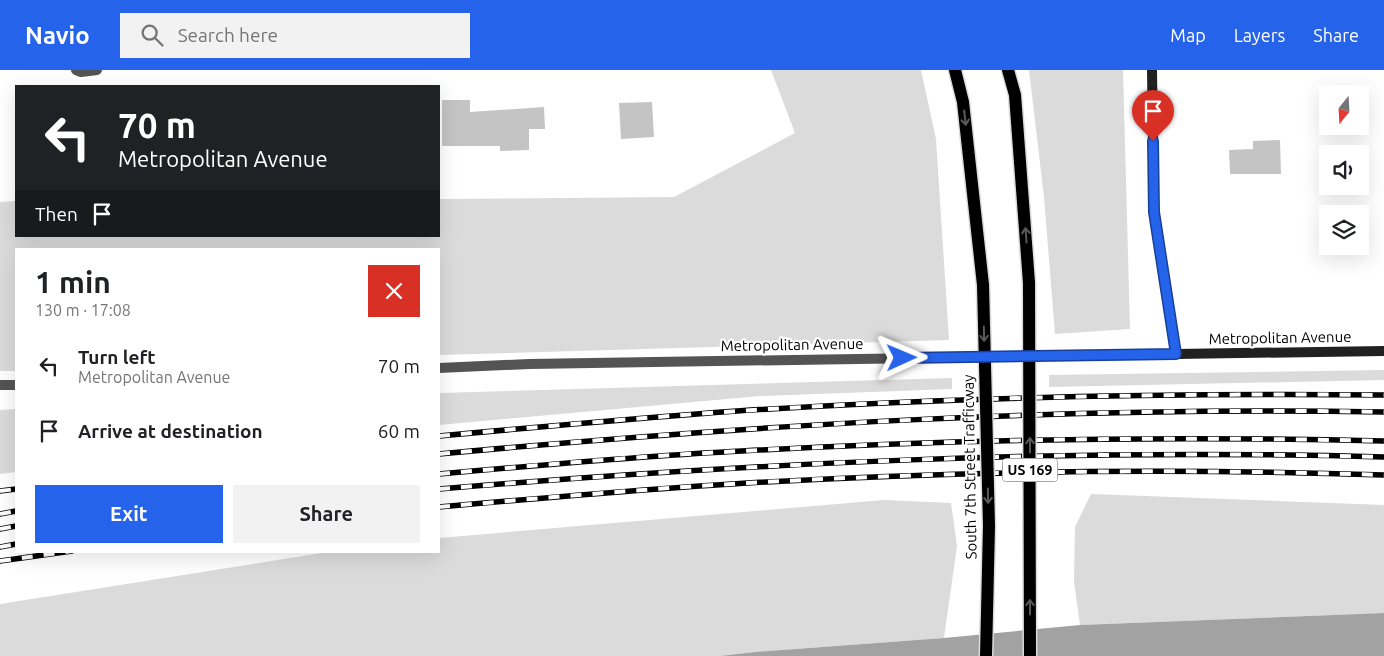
<!DOCTYPE html>
<meta charset="utf-8">
<style>
body{margin:0;font-family:Ubuntu,sans-serif;background:#f2f2f2;color:#202124;height:100vh;display:flex;flex-direction:column;font-size:19px;white-space:nowrap}
*{box-sizing:border-box;margin:0}
p{font-size:16px;color:#757577}
.icon{flex:none;width:28px;height:28px;fill:none;stroke:currentColor;stroke-width:2;stroke-linecap:round;stroke-linejoin:round}
.map{position:relative;flex:1;overflow:hidden}
.side{position:absolute;left:15px;top:178px;width:425px;height:305px;display:flex;flex-direction:column;background:#fff;border-radius:0px;box-shadow:0 5px 20px #0002}
.side>*{flex:none}
.hud{position:absolute;left:15px;top:15px;width:425px;height:152px;border-radius:0px;box-shadow:0 5px 20px #0002;background:#202124;color:#fff;overflow:hidden}
.needle{width:32px;rotate:198deg}
.tools{position:absolute;left:1319px;top:15px;display:grid;gap:10px}
.tools a{display:grid;place-items:center;width:50px;height:50px;border-radius:0px;background:#fff;box-shadow:0 5px 20px #0002;font-size:25px}
.pin{position:absolute;display:grid;place-items:center;width:42px;height:42px;color:#fff;margin:-51px -21px;border-radius:50% 50% 50% 0;rotate:-45deg;box-shadow:0 0 5px #0007}
.pin .icon{rotate:45deg}
.me{position:absolute;width:55px;margin:-28px;rotate:89deg;stroke-linejoin:round;filter:drop-shadow(0 0 4px #0008)}
.turn{display:flex;align-items:center;gap:18px;height:105px;padding:0 20px;font-size:22px}
.turn .icon{width:65px;height:65px;stroke-width:2.5}
.turn b{display:block;font-size:35px;line-height:42px}
.then{display:flex;align-items:center;height:48px;padding:0 20px;background:#0003;gap:10px;font-size:19px}
.round{display:grid;place-items:center;flex:none;width:52px;height:52px;border-radius:0px;background:#f2f2f2}
.summary{display:flex;align-items:center;justify-content:space-between;height:85px;padding:0 20px}
h1{font-size:30px;font-weight:600;line-height:38px}
.action{display:flex;gap:10px;margin-top:auto;padding:10px 20px}
.action a{flex:1;height:58px;border-radius:0px;background:#2563eb;color:#fff;font-size:20px;font-weight:600;line-height:58px;text-align:center}
.action a+a{background:#f2f2f2;color:#202124}
ul{padding:0;list-style:none}
li{display:flex;align-items:center;gap:15px;height:65px;padding:0 20px}
li div{flex:1}
li b{display:block;font-size:19px}
li em{font-style:normal}
header{display:flex;align-items:center;gap:30px;box-sizing:border-box;height:70px;padding:0 25px;background:#2563eb;color:#fff}
header strong{font-size:24px}
nav{display:flex;gap:28px;margin-inline-start:auto;font-size:18px}
.search{width:350px;height:45px;background:#f2f2f2;display:flex;align-items:center;gap:12px;box-sizing:border-box;padding:0 18px;border-radius:0px;color:#757577;font-size:19px}
.map>svg:first-child{display:block}
.green{fill:#dbdbdb}
.water{fill:#a2a2a2}
.building{fill:#c4c4c4}
.lines{fill:none;stroke-linecap:round;stroke-linejoin:round}
.primary-casing{stroke:#dbdbdb;stroke-width:15}
.minor{stroke:#545454;stroke-width:10}
.secondary{stroke:#212121;stroke-width:10}
.primary{stroke:#000;stroke-width:12}
.rail-casing{stroke:#000;stroke-width:5.5}
.rail{stroke:#fff;stroke-width:4;stroke-dasharray:11;stroke-linecap:butt}
.primary-bridge-casing{stroke:#dbdbdb;stroke-width:15;stroke-linecap:butt}
.primary-bridge{stroke:#000;stroke-width:12}
.oneway{stroke:#595959}
.route-casing{stroke:#184099;stroke-width:12}
.route{stroke:#2563eb;stroke-width:9}
.labels{text-anchor:middle;stroke-width:4.5;stroke-linejoin:round;paint-order:stroke}
.shield{fill:#fff;stroke:#4c4c4c;stroke-width:1}
.shield-label{font-size:14px;font-weight:bold;fill:#000}
.street-label{font-size:15px;fill:#000;stroke:#fff}
</style>
<header>
<strong>Navio</strong>
<div class="search"><svg class="icon" aria-label="search" viewBox="0 0 24 24"><circle cx="10" cy="10" r="6"/><path d="M15 15l6 6"/></svg>Search here</div>
<nav><a>Map</a><a>Layers</a><a>Share</a></nav>
</header>
<div class="map">
<svg width="1384" height="586" viewBox="0 0 1384 586">
<rect width="100%" height="100%" fill="#fff"/>
<g class="green">
<path d="M771,0H921L936,69L949,270L439,285V179H16V301H0V132L16,131V166H439V129L674,127L795,63Z"/>
<path d="M1029,0H1123L1130,259L1055,264L1044,127Z"/>
<path d="M1384,300V310L1049,317V305Z"/>
<path d="M952,308V319L760,326L439,355V323Z"/>
<path d="M16,339V402L0,404V340Z"/>
<path d="M1091,424L1384,435V543L1080,555L1074,512L1075,457Z"/>
<path d="M884,430L951,433L957,476L944,568L755,582L720,586H0V534L334,481H439V468Z"/>
</g>
<path class="water" d="M1384,543V586H720L755,582L944,568L1080,555Z"/>
<g class="building">
<path d="M442,30H470V42L544,37L545,59H529V80L500,81V76H442Z"/>
<path d="M652,32L654,67L621,69L619,33Z"/>
<path d="M1280,70L1281,104H1230L1229,80L1253,79V71Z"/>
</g>
<g class="lines">
<defs>
<g id="primary">
<path d="M955,0L963,32L983,215"/>
<path d="M1008,0L1015,25L1029,213"/>
</g>
</defs>
<use href="#primary" class="primary-casing"/>
<g class="minor">
<path d="M76,0L81,2L97,0"/>
<path d="M439,298L529,294L1176,284"/>
<path d="M0,315H16"/>
</g>
<path class="secondary" d="M1152,0L1154,142L1176,284L1384,281"/>
<use href="#primary" class="primary"/>
<defs>
<g id="rail">
<path d="M439,366C538,357 638,348 737,341C953,327 1168,323 1384,325"/>
<path d="M439,384C753,355 1068,336 1384,342"/>
<path d="M439,404C540,395 641,386 742,381C956,369 1170,366 1384,371"/>
<path d="M439,419C753,393 1068,378 1384,387"/>
<path d="M0,421L16,419"/>
<path d="M439,437C541,428 644,419 747,413C959,401 1172,398 1384,405"/>
<path d="M0,444L16,441"/>
<path d="M0,459L16,456"/>
<path d="M0,477L16,474"/>
<path d="M0,491L72,481"/>
</g>
</defs>
<use href="#rail" class="rail-casing"/>
<use href="#rail" class="rail"/>
<defs>
<g id="primary-bridge">
<path d="M1029,213L1030,586"/>
<path d="M983,215L989,456L986,586"/>
</g>
</defs>
<use href="#primary-bridge" class="primary-bridge-casing"/>
<use href="#primary-bridge" class="primary-bridge"/>
</g>
<defs><path id="oneway-shaft" d="M-6 0H5M1.5-3L5.5 0L1.5 3" fill="none" stroke-width="1.6" stroke-linecap="round" stroke-linejoin="round" transform="scale(1.25)"/></defs>
<g class="oneway">
<use href="#oneway-shaft" transform="translate(965 48) rotate(84)"/>
<use href="#oneway-shaft" transform="translate(1026 165) rotate(-94)"/>
<use href="#oneway-shaft" transform="translate(984 264) rotate(89)"/>
<use href="#oneway-shaft" transform="translate(1030 375) rotate(-90)"/>
<use href="#oneway-shaft" transform="translate(988 426) rotate(89)"/>
<use href="#oneway-shaft" transform="translate(1030 537) rotate(-90)"/>
</g>
<g class="lines">
<defs>
<path id="route" d="M902,288L1176,284L1154,142L1153,71"/>
</defs>
<use href="#route" class="route-casing"/>
<use href="#route" class="route"/>
</g>
<g class="labels">
<rect class="shield" x="1002.5" y="388.5" width="55" height="23" rx="4"/>
<g class="shield-label">
<text x="1030" y="405">US 169</text>
</g>
<g class="street-label">
<text transform="translate(1280 268) rotate(-1)" y="5">Metropolitan Avenue</text>
<text transform="translate(792 275) rotate(-1)" y="5">Metropolitan Avenue</text>
<text transform="translate(970 397) rotate(-91)" y="5">South 7th Street Trafficway</text>
</g>
</g>
</svg>
<div class="tools">
<a><svg class="needle" viewBox="-14 -14 28 28"><path d="M0-13l5 13h-10z" fill="#e53935"/><path d="M0 13l5-13h-10z" fill="#757577"/></svg></a>
<a><svg class="icon" aria-label="sound" viewBox="0 0 24 24"><path d="M4 9h4l5-4v14l-5-4H4zM17 9q2 3 0 6"/></svg></a>
<a><svg class="icon" aria-label="layers" viewBox="0 0 24 24"><path d="M12 4l9 5-9 5-9-5zM3 14l9 5 9-5"/></svg></a>
</div>
<div class="pin" style="left:1153px;top:71px;background:#d93025"><svg class="icon" aria-label="arrive" viewBox="0 0 24 24"><path d="M6 21V4h12l-3 4 3 4H6"/></svg></div>
<svg class="me" style="left:902px;top:288px" viewBox="-20 -20 40 40"><path d="M0-17L14 15 0 8-14 15z" fill="#2563eb" stroke="#fff" stroke-width="4"/></svg>
<div class="hud">
<div class="turn"><svg class="icon" aria-label="left" viewBox="0 0 24 24"><path d="M17 20v-9H6M10 6l-5 5 5 5"/></svg><div><b>70 m</b>Metropolitan Avenue</div></div>
<div class="then">Then<svg class="icon" aria-label="arrive" viewBox="0 0 24 24"><path d="M6 21V4h12l-3 4 3 4H6"/></svg></div>
</div>
<section class="side">
<div class="summary"><div><h1>1 min</h1><p>130 m · 17:08</p></div><a class="round" style="background:#d93025;color:#fff"><svg class="icon" aria-label="close" viewBox="0 0 24 24"><path d="M6 6l12 12M18 6L6 18"/></svg></a></div>
<ul>
<li><svg class="icon" aria-label="left" viewBox="0 0 24 24"><path d="M17 20v-9H6M10 6l-5 5 5 5"/></svg><div><b>Turn left</b><p>Metropolitan Avenue</p></div><em>70 m</em></li>
<li><svg class="icon" aria-label="arrive" viewBox="0 0 24 24"><path d="M6 21V4h12l-3 4 3 4H6"/></svg><div><b>Arrive at destination</b></div><em>60 m</em></li>
</ul>
<div class="action"><a>Exit</a><a>Share</a></div>
</section>
</div>
